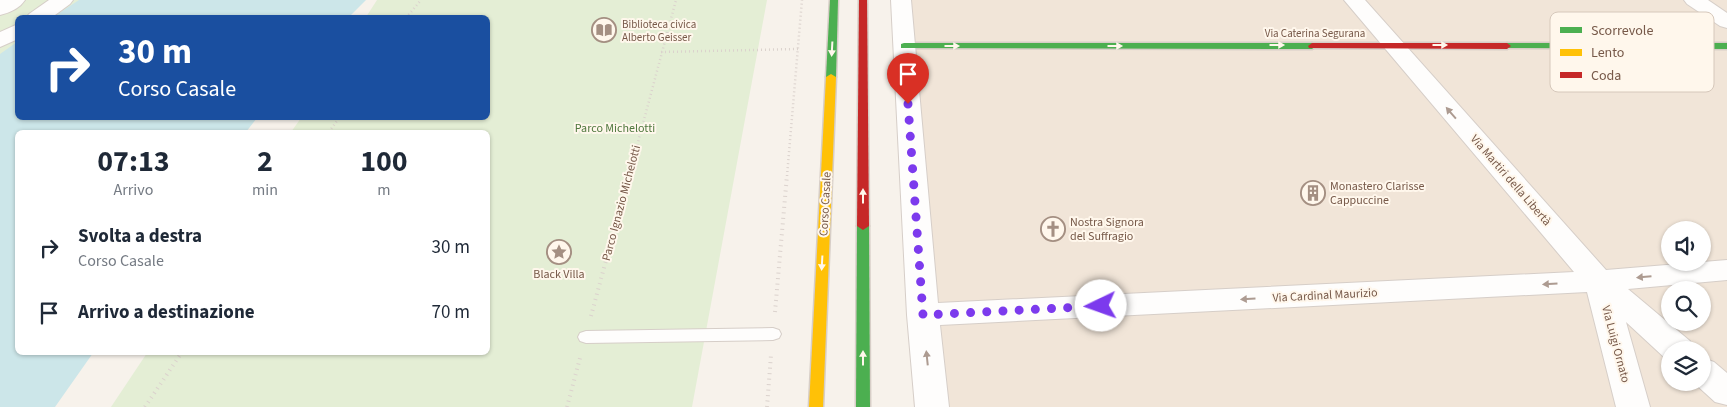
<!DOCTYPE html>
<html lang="it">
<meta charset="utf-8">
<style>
body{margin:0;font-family:"Source Sans 3",sans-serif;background:#f6f6f7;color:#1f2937;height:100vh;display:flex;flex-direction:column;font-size:19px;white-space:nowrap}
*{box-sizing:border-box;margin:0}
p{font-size:16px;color:#747a83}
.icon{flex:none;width:28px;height:28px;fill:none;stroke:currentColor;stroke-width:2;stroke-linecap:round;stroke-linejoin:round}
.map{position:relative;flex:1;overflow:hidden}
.drawer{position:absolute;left:15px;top:130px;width:475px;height:225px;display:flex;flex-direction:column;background:#fff;border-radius:8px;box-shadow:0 1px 4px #0004}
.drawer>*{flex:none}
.guide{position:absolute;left:15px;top:15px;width:475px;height:105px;border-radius:8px;box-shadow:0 1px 4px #0004;background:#1a4fa0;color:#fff;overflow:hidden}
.fabs{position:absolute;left:1661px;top:221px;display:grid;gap:10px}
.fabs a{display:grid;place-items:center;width:50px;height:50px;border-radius:50%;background:#fff;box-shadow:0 1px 4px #0004;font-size:25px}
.pin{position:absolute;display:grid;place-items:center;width:42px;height:42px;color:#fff;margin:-51px -21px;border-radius:50% 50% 50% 0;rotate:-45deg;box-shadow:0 0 5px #0007}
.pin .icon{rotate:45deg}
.me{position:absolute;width:55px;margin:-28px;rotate:267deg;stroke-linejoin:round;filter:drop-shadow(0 0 4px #0008)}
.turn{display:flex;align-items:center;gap:18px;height:105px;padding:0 20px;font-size:22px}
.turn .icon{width:65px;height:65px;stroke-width:2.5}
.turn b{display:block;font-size:35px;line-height:42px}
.eta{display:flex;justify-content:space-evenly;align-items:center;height:85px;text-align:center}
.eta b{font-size:30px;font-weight:700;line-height:35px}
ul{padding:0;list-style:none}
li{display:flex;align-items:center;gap:15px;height:65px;padding:0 20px}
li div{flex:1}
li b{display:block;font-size:19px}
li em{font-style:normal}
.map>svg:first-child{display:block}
.residential{fill:#f1e5d8;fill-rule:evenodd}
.green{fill:#e4eed5}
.water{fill:#cce6e9}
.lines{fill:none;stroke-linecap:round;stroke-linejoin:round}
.lane-casing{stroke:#d6cec8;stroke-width:2}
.street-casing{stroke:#d6cec8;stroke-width:2}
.fast-casing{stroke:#d7cec7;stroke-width:3}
.slow-casing{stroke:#d7cec7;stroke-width:3}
.jam-casing{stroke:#d7cec7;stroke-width:3}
.path-far1{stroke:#dbd2cd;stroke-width:2.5;stroke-dasharray:1 3;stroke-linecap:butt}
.path{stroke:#dbd2cd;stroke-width:4;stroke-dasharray:1 4.5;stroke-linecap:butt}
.lane{fill:#fefdfc;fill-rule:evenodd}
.street{fill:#fefdfc;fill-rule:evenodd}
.fast{fill:#4caf50;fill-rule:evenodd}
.slow{fill:#ffc107;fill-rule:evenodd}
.jam{fill:#c62828;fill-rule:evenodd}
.oneway{fill:#fff7ec}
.oneway2{fill:#ad9b91}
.route{stroke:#7c3aed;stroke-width:9;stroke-dasharray:0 16.2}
.labels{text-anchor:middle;stroke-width:4;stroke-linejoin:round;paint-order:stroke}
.far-poi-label{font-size:11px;fill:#775949;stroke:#fff7ec;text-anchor:start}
.far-street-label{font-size:11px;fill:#775949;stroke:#fff7ec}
.park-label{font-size:12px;fill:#50783e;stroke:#fff7ec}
.street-label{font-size:12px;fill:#775949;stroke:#fff7ec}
.poi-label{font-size:12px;fill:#775949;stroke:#fff7ec;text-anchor:start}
.key{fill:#fff7ec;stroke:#d6c8bb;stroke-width:1}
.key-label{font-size:14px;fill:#775949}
</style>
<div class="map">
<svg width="1727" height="407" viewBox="0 0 1727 407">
<rect width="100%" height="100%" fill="#f7f2eb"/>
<path class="residential" d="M891,0H1727V407H914ZM1670,230H1702V262H1670ZM1670,290H1702V322H1670ZM1670,350H1702V382H1670Z"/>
<g class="green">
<path d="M15,0H108L82,17L18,18L17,66L0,79V9Z"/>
<path d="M377,0H767L692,407H111L147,353L488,352V132H291L301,118H488V18L366,17Z"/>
</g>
<g class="water">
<path d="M79,0H366L349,17H53Z"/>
<path d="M17,42L18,118H257L246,132H18V352L93,353L55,407H0V54Z"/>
</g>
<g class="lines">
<defs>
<path id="lane" d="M773,328L779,330L781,334L779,338L773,340L586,343L580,341L578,337L580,333L586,331Z"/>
<g id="street">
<path d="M0,0H25C20,8 9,13 0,15Z"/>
<path d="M49,0H73L70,4L51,18H26L29,14Z"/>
<path d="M891,0H911L938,303L1574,272L1344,0H1365L1606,270L1727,260V280L1628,289L1690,341L1694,350H1670V360L1666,359L1626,322L1650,407H1616L1587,292L940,325L949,407H915L907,315Z"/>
<path d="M1684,0H1708L1727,13V28L1720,26L1687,4Z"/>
<path d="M18,24V39L0,47V32Z"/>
<path d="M1702,358L1714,362L1727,373V405L1715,402L1693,382H1702Z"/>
</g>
<g id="fast">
<path d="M830,0H838L836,77L831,80L826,77Z"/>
<path d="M904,43H1312L1316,46L1312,49L901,48V44Z"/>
<path d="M1507,43H1727V49L1504,48L1503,46Z"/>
<path d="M863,222L869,226L870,407H856L857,226Z"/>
</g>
<path id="slow" d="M831,74L836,77L823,407H809L826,77Z"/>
<g id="jam">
<path d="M859,0H867L869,226L863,230L857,226Z"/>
<path d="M1312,43H1507L1511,46L1507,49L1309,48L1308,46Z"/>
</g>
</defs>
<use href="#lane" class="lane-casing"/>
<use href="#street" class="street-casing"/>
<use href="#fast" class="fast-casing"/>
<use href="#slow" class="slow-casing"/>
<use href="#jam" class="jam-casing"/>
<g class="path-far1">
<path d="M406,18L421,0"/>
<path d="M661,52L798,49"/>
<path d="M329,132L339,118"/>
<path d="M629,176L676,0"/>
<path d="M787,176L802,0"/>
</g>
<g class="path">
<path d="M775,312L787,175"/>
<path d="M591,316L629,175"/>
<path d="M145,407L182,352"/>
<path d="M567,407L580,358"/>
<path d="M767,407L771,355"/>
</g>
<use href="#lane" class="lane"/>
<use href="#street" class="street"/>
<use href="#fast" class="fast"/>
<use href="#slow" class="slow"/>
<use href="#jam" class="jam"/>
</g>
<defs><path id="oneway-solid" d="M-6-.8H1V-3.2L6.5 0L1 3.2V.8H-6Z" transform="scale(1.25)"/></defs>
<g class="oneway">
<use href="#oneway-solid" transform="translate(1277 45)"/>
<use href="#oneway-solid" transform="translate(1440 45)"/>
<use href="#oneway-solid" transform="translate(952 46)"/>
<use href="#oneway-solid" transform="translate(1115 46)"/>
<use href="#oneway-solid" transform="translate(832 49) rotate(93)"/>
<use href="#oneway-solid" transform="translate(863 196) rotate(-90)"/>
<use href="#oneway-solid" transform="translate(822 263) rotate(93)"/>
<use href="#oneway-solid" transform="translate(863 358) rotate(-90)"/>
</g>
<g class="oneway2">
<use href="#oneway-solid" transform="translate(1451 113) rotate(-131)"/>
<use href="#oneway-solid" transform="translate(1644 277) rotate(175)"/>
<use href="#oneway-solid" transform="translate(1550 284) rotate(177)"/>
<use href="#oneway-solid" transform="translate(1248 299) rotate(177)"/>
<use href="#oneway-solid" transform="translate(927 358) rotate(-96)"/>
</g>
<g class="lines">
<path class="route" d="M908,104L923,315L1101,306"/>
</g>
<defs>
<symbol id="library-ring" viewBox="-11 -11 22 22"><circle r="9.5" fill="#fff7ec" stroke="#a48f82" stroke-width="1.5"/><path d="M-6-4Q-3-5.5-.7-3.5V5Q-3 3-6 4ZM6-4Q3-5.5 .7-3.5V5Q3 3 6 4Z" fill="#a48f82"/></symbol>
<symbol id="building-ring" viewBox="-11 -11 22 22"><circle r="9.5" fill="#fff7ec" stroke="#a48f82" stroke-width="1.5"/><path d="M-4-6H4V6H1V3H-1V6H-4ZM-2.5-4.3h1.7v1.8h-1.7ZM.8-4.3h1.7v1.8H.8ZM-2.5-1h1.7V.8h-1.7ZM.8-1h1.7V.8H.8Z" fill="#a48f82"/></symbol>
<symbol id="church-ring" viewBox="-11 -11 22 22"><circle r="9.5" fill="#fff7ec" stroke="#a48f82" stroke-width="1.5"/><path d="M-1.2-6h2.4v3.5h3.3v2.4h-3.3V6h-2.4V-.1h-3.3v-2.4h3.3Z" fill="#a48f82"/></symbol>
<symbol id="sight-ring" viewBox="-11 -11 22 22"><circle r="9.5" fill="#fff7ec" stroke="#a48f82" stroke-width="1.5"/><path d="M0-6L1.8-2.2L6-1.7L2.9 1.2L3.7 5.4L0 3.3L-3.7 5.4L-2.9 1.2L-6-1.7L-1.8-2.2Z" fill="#a48f82"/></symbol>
</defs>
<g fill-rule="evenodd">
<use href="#library-ring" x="590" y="16" width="28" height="28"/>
<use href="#building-ring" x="1299" y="179" width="28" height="28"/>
<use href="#church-ring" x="1039" y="215" width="28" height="28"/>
<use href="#sight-ring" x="545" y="238" width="28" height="28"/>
</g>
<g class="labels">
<g class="far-poi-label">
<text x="622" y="28">Biblioteca civica<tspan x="622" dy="13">Alberto Geisser</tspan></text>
</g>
<g class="far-street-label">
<text x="1315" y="37">Via Caterina Segurana</text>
</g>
<g class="park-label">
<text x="615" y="132">Parco Michelotti</text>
</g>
<g class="street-label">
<text transform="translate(1511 180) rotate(49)" y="4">Via Martiri della Libertà</text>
<text transform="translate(621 203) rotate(-75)" y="4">Parco Ignazio Michelotti</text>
<text transform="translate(825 204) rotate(-87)" y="4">Corso Casale</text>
<text transform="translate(1325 295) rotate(-3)" y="4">Via Cardinal Maurizio</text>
<text transform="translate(1616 344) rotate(75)" y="4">Via Luigi Ornato</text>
</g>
<g class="poi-label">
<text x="1330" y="190">Monastero Clarisse<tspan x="1330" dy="14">Cappuccine</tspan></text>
<text x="1070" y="226">Nostra Signora<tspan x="1070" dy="14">del Suffragio</tspan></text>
<text x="559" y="278" text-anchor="middle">Black Villa</text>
</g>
</g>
<rect x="1550" y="12" width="164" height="80" rx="8" class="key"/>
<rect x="1560" y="27" width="22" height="6" fill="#4caf50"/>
<rect x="1560" y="49" width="22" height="7" fill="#ffc107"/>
<rect x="1560" y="72" width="22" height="6" fill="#c62828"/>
<g class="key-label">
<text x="1591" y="35">Scorrevole</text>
<text x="1591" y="57">Lento</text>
<text x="1591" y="80">Coda</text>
</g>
</svg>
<div class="fabs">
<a><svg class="icon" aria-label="sound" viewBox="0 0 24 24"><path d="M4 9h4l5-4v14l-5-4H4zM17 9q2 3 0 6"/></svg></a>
<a><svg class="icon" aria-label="search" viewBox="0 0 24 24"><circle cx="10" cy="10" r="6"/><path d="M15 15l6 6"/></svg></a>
<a><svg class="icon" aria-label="layers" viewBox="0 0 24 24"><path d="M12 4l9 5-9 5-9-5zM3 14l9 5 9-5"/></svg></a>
</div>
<div class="pin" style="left:908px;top:104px;background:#d93025"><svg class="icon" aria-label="arrive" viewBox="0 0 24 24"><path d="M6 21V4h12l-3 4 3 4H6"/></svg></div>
<svg class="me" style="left:1101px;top:306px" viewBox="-20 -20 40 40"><circle r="19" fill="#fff"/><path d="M0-13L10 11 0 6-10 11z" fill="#7c3aed"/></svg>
<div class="guide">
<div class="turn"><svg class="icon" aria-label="right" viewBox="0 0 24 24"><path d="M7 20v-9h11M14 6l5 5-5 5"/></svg><div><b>30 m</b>Corso Casale</div></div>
</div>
<section class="drawer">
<div class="eta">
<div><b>07:13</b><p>Arrivo</p></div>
<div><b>2</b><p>min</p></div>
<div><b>100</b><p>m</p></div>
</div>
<ul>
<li><svg class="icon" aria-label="right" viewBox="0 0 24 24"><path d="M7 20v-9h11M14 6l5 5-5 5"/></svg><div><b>Svolta a destra</b><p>Corso Casale</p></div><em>30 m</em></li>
<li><svg class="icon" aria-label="arrive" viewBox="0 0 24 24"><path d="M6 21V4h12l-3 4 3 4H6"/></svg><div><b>Arrivo a destinazione</b></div><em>70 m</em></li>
</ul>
</section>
</div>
